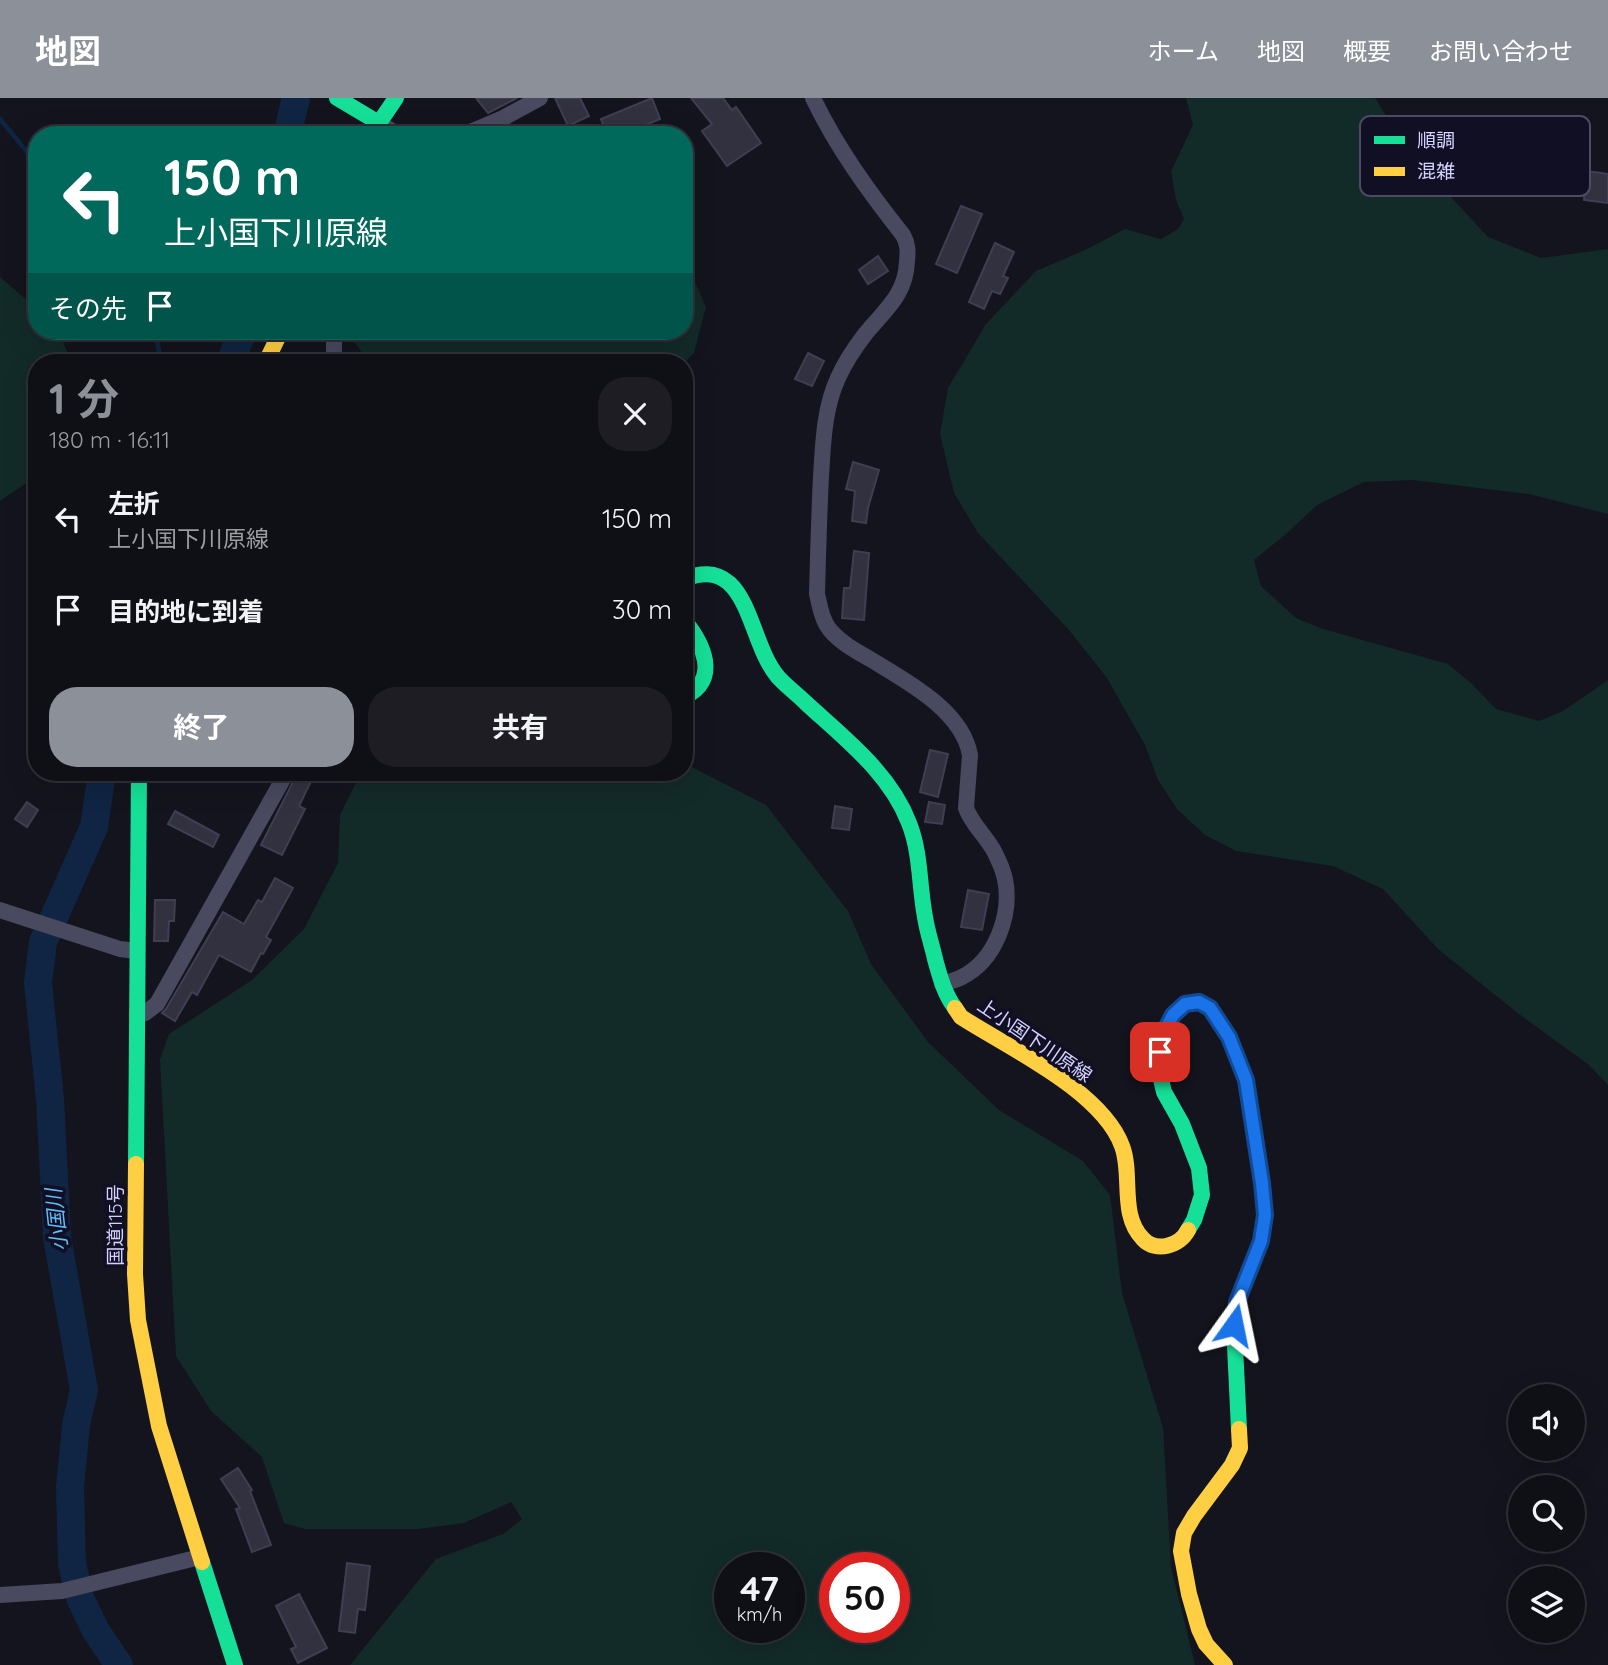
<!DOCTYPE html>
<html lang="ja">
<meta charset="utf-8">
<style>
body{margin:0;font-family:Quicksand,"Noto Sans JP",sans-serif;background:#1d1d23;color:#f1f3f6;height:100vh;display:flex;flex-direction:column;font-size:26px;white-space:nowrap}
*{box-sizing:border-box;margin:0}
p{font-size:23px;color:#9b9ca1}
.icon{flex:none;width:38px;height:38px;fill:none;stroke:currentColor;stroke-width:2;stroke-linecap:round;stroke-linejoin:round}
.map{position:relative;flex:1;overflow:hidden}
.drawer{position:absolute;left:28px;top:256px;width:665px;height:427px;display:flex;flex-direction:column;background:#0f0f16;border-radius:28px;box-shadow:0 7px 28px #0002,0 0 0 2px #2f2f35}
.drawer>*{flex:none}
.banner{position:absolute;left:28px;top:28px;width:665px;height:214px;border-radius:28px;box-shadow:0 7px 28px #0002,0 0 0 2px #2f2f35;background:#00695c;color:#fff;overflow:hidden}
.fabs{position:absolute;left:1508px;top:1286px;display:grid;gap:14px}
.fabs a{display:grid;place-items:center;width:77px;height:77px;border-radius:50%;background:#0f0f16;box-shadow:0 7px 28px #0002,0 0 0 2px #2f2f35;font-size:35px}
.speed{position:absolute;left:714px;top:1454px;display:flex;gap:14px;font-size:35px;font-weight:700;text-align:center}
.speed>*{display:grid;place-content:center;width:91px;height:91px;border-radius:50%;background:#0f0f16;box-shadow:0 7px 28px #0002,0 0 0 2px #2f2f35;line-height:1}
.speed small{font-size:18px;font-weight:400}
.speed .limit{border:10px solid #d22;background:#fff;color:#111}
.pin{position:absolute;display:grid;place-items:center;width:60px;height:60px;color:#fff;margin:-30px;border-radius:14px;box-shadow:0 4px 10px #0006}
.me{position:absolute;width:77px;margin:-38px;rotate:12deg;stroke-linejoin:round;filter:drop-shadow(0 0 5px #0008)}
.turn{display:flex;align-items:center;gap:24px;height:147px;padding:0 21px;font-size:32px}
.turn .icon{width:91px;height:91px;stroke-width:2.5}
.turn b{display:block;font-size:49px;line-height:60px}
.then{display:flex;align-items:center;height:66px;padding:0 21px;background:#0003;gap:14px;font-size:26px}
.round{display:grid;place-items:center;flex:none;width:74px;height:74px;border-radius:28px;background:#1d1d23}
.headline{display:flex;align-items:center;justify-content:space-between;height:119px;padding:0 21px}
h1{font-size:42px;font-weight:700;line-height:52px;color:#8c9099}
.button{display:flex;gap:14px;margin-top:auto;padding:14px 21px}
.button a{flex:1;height:80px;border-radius:28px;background:#8c9099;color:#fff;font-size:28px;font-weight:700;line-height:80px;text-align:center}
.button a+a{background:#1d1d23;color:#f1f3f6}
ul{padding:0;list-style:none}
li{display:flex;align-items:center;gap:21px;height:91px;padding:0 21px}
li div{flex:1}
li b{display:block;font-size:26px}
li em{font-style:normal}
header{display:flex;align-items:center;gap:42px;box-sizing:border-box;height:98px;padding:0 35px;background:#8c9099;color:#fff}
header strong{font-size:33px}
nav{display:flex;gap:38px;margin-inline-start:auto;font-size:24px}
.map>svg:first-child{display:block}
.green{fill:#122a28;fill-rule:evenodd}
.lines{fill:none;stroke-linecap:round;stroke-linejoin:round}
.stream{stroke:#0f2543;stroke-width:4.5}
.river{stroke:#0f2543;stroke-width:28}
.building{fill:#323140;stroke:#403e52;stroke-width:2}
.street{stroke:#49495f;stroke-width:16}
.fast{stroke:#16e098;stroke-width:16}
.slow{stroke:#ffcf43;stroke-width:16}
.route-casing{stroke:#114b97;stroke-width:18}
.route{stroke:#1a73e8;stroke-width:12}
.labels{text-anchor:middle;stroke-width:7;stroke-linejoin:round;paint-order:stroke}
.street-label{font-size:19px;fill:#d4d2fe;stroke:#110f23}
.water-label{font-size:21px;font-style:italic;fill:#62bcfb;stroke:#110f23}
.key{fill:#110f23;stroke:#4c4a65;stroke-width:2}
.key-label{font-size:19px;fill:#d4d2fe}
</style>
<header>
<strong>地図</strong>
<nav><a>ホーム</a><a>地図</a><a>概要</a><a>お問い合わせ</a></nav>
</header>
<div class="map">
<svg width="1608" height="1567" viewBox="0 0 1608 1567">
<rect width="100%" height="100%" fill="#14141e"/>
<g class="green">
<path d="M1186,0H1375L1409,54L1488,139L1541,160L1608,151V416L1529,396L1413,382L1364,384L1317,407L1285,437L1254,462L1261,488L1296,520L1323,531L1448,566L1471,585L1496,611L1539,623L1563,613L1608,582V987L1589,967L1519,916L1438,851L1383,791L1333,768L1236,753L1205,737L1177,711L1158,682L1145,647L1107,580L1069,532L978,435L954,395L940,336L948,290L986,226L1036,173L1085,152L1125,131L1161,141L1178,131L1184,121L1176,102L1171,73L1193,27Z"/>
<path d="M684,158L706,209L694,255L684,265L368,264L352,240L351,233H684Z"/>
<path d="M0,179L37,211V233H58L72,264H37V378L0,403Z"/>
<path d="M684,665L766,707L848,813L871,866L928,944L999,1012L1083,1063L1110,1097L1122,1195L1163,1330L1171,1469L1195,1567H350L436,1461L503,1436L522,1421L511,1404L464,1425L418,1431H305L284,1425L262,1359L211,1313L176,1258L160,961L169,936L252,882L304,831L338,765L340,717L361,674H684ZM730,1470H789V1530H730ZM835,1470H894V1530H835Z"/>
</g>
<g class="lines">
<g class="stream">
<path d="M0,21L37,66"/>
<path d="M155,233L161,264"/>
</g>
<g class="river">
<path d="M287,37L296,0"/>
<path d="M230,264L243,233"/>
<path d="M102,674L94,729L43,844L38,885L50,1001L57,1139L84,1292L76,1327L70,1389L72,1466L80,1500L96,1533L119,1567"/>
</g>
</g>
<g class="building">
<path d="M476,0H517L488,15Z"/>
<path d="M555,0H580L589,18L568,28Z"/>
<path d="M652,0L660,21L622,37H607L601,21Z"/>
<path d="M691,0H723L732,12L736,9L761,45L727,68L702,33L712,26Z"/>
<path d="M1587,73L1608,76V105L1584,102Z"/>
<path d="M961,108L982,116L957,175L936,166Z"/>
<path d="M995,145L1014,154L1003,178L1008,180L1000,196L992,193L984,211L969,204Z"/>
<path d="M878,158L888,173L868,186L859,172Z"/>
<path d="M808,255L824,263L812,288L795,281Z"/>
<path d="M853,364L879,372L868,410L866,425L852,423L855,393L846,391Z"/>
<path d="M854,453L869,455L864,522L842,520L844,490H850Z"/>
<path d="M930,652L948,656L938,699L920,694Z"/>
<path d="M298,674H306L314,677L299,708L305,711L282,757L261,747Z"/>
<path d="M27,704L38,712L27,729L15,721Z"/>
<path d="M929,704L945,707L942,726L925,724Z"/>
<path d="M835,708L852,711L849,732L832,730Z"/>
<path d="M175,713L219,737L213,749L168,726Z"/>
<path d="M275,780L293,790L266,839L271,842L263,856L261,855L251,874L219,857L197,897L192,894L175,923L162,915L166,911L223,814L244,826L258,802L262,804Z"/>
<path d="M968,792L989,796L982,832L961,829Z"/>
<path d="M155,802H175L174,823H169L168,843H154Z"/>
<path d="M238,1370L252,1392L250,1393L271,1447L252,1454L236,1411L240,1410L221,1381Z"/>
<path d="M347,1465L370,1468L365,1512L358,1511L355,1535L339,1533Z"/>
<path d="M299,1496L327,1550L298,1565L291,1551L296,1549L276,1508Z"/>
</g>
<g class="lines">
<g class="street">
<path d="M813,0C837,50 869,94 903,137C908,146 908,153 907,163C906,196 886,211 866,235C856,248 845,264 838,280C824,310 823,346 821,379C819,418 818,457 817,496C820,509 822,522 830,532C841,545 856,553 870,561C906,583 962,612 970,657L966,710C972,727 987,739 995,755C999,763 1003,772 1005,781C1012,816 996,862 962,879C956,882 949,884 942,886"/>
<path d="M379,25L399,37"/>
<path d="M463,37L503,20L540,0"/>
<path d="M334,233V264"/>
<path d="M0,812L120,851L137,853"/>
<path d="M137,916L145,915L157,906L287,674"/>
<path d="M0,1497L62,1493L200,1459"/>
</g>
<g class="fast">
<path d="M337,0L379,25"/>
<path d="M374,37L379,25L396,0"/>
<path d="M684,481C700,475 715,473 729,485C752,506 756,553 778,579C786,588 797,596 806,605C844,640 890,675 909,725C921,755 919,788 925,819C927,833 932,847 935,861C940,879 944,895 955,910"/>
<path d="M684,522C703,545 721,582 684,599"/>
<path d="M136,1066L139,674"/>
<path d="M1188,1132L1194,1122L1202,1097L1199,1070L1182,1026L1164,994L1158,969L1161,940L1173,917L1185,906L1199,904L1210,910L1229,939L1246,982L1262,1085L1265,1117L1261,1143L1237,1204L1234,1227L1239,1331"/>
<path d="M202,1464L235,1567"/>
</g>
<g class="slow">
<path d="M266,264L281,233"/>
<path d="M955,910L961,919C1009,950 1102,993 1122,1048C1133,1077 1119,1117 1143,1141C1156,1155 1180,1148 1188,1132"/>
<path d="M136,1066L135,1176L138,1222L159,1328L202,1464"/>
<path d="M1225,1567L1206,1546L1199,1531L1189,1496L1181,1453L1184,1435L1194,1418L1232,1367L1240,1350L1239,1331"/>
</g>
</g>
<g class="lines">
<defs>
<path id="route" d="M1160,954L1161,940L1173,917L1185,906L1199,904L1210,910L1229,939L1246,982L1262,1085L1265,1117L1261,1143L1237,1204L1234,1227"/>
</defs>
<use href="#route" class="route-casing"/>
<use href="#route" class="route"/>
</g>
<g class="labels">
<g class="street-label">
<text transform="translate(1035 942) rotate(34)" y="7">上小国下川原線</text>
<text transform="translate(115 1127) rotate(-90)" y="7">国道115号</text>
</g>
<g class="water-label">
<text transform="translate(57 1122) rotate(-96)" y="7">小国川</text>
</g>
</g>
<rect x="1360" y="18" width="230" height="80" rx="10" class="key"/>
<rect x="1374" y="38" width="31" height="8" fill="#16e098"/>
<rect x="1374" y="69" width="31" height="9" fill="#ffcf43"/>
<g class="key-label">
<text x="1417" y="49">順調</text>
<text x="1417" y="80">混雑</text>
</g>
</svg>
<div class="fabs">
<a><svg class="icon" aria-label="sound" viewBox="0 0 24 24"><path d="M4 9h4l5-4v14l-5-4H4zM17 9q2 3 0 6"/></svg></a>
<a><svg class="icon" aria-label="search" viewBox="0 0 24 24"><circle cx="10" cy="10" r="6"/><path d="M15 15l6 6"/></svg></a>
<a><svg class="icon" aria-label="layers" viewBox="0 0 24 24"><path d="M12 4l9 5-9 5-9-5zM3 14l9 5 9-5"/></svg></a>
</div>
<div class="speed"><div>47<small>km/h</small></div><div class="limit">50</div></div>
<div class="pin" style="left:1160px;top:954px;background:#d93025"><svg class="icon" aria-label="arrive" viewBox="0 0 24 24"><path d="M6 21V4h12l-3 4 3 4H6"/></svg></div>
<svg class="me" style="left:1234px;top:1227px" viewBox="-20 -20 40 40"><path d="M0-17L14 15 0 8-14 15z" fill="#1a73e8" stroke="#fff" stroke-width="4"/></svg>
<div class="banner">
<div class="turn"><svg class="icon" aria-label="left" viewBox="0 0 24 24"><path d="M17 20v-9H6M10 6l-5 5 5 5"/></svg><div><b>150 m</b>上小国下川原線</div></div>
<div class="then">その先<svg class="icon" aria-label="arrive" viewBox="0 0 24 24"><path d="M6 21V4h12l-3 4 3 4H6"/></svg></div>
</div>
<section class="drawer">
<div class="headline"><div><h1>1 分</h1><p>180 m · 16:11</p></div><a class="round"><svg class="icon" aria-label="close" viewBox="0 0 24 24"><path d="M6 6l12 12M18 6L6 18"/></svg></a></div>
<ul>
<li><svg class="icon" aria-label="left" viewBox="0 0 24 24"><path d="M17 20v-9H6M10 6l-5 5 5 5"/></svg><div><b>左折</b><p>上小国下川原線</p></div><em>150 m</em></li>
<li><svg class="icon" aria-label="arrive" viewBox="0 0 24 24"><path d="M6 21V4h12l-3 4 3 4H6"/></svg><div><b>目的地に到着</b></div><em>30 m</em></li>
</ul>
<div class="button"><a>終了</a><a>共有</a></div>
</section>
</div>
